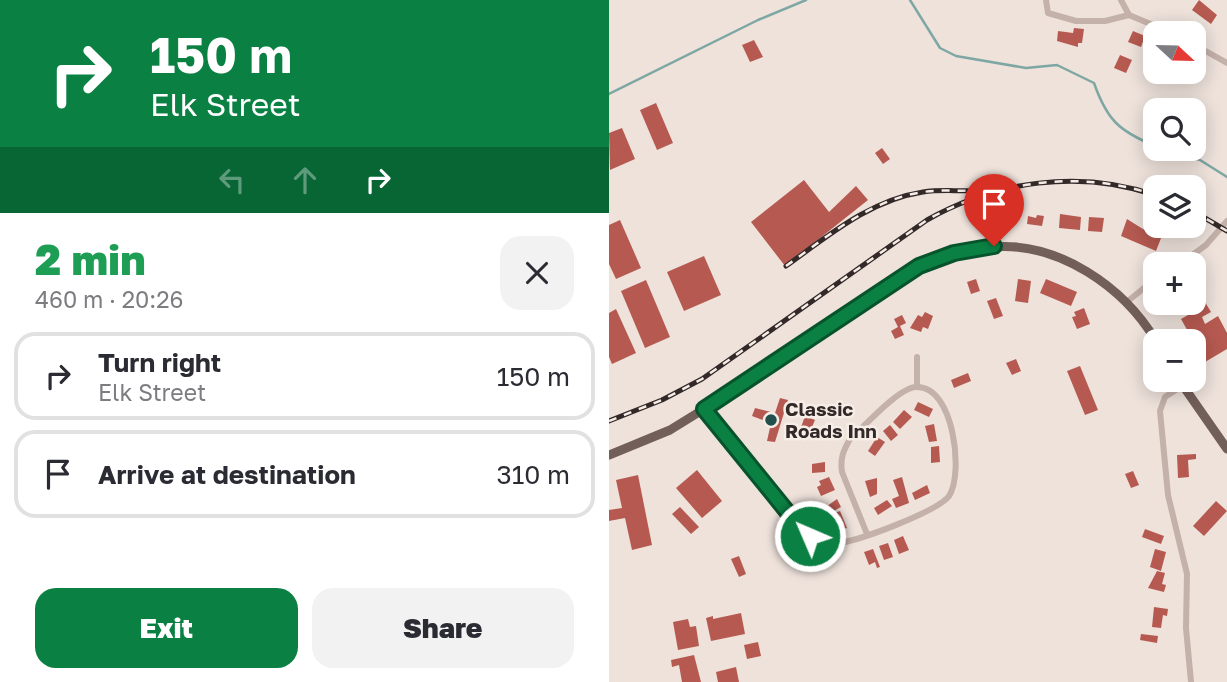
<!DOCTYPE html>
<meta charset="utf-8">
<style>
body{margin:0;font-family:"Golos Text",sans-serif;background:#f2f2f3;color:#2b2b33;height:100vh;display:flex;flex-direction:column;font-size:26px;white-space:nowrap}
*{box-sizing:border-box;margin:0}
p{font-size:23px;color:#7c7c81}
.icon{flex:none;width:38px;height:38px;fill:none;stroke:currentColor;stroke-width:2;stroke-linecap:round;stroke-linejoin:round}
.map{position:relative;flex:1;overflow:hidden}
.drawer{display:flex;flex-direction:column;background:#fff;width:609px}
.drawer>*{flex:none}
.hud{background:#0b8043;color:#fff;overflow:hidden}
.needle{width:46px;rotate:112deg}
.tools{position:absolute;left:534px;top:21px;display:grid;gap:14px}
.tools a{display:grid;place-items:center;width:63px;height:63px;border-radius:14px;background:#fff;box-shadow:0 4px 18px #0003;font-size:35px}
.pin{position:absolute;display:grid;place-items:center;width:60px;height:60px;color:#fff;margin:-72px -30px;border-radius:50% 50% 50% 0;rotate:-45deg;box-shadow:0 0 7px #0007}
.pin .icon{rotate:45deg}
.me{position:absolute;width:77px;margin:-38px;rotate:315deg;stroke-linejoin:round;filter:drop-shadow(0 0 5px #0008)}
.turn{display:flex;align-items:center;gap:24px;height:147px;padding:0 35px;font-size:32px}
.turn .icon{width:91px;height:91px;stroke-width:2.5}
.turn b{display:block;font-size:49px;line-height:60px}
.lanes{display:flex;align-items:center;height:66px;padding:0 35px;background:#0003;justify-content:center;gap:35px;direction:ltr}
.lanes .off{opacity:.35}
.round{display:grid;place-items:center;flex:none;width:74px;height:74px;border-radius:21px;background:#f2f2f3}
.head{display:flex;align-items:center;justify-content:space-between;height:119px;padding:0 35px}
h1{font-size:42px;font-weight:800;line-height:52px;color:#1e9e55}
.cta{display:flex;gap:14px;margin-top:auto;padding:14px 35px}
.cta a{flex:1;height:80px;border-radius:21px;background:#0b8043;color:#fff;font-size:28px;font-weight:800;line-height:80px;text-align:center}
.cta a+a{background:#f2f2f3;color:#2b2b33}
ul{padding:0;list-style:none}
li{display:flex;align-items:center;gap:21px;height:88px;margin:0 14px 10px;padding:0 21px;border:4px solid #e1e1e2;border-radius:21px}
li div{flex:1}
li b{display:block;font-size:26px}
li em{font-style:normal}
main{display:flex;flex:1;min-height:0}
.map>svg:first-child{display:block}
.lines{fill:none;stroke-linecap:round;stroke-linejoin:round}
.stream{stroke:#7ea7a3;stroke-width:2.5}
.building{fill:#b65a51}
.minor{stroke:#c4b1a9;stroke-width:6}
.primary{stroke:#735f5a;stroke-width:9}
.rail-casing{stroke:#322928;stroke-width:5}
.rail{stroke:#f6ede7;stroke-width:2.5;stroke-dasharray:8;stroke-linecap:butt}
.route-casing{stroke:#07532c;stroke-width:18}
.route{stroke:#0b8043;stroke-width:12}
.poi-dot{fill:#224f4b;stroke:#f6ede7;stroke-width:2.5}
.labels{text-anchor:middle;stroke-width:5;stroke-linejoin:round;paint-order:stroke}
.poi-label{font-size:19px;font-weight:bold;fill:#322928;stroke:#f6ede7;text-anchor:start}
</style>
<main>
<section class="drawer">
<div class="hud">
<div class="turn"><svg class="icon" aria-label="right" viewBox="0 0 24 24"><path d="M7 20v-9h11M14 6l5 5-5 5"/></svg><div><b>150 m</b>Elk Street</div></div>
<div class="lanes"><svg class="icon off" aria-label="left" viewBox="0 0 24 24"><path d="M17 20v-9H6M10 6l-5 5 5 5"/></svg><svg class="icon off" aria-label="ahead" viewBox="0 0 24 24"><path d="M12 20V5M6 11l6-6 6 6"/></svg><svg class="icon" aria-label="right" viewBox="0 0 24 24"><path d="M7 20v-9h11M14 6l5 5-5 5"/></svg></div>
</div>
<div class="head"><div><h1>2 min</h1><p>460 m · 20:26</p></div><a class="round"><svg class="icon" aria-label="close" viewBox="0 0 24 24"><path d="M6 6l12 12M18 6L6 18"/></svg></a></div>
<ul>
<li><svg class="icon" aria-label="right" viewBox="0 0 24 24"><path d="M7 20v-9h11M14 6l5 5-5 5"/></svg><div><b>Turn right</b><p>Elk Street</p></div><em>150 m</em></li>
<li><svg class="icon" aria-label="arrive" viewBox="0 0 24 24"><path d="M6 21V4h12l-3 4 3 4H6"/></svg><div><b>Arrive at destination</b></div><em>310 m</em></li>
</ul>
<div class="cta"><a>Exit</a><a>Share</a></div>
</section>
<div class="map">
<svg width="618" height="682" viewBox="0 0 618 682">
<rect width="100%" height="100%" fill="#eee2db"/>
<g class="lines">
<g class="stream">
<path d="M301,0L331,48L347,56L417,68L448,65L485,83C498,120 510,131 546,146"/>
<path d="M0,94L149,20L197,0"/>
<path d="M554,149L591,160L618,177"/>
</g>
</g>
<g class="building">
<path d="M590,0L608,15L602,24L583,10Z"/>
<path d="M465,28L475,29L473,43H469V47L448,41L449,31L464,33Z"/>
<path d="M524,31L536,36L532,47L519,42Z"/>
<path d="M145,40L154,57L141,62L133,45Z"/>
<path d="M511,55L523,60L517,73L505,68Z"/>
<path d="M47,103L64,143L48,150L31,110Z"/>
<path d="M13,128L26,159L1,170L0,133Z"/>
<path d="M273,148L281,159L274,164L266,153Z"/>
<path d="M195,180L220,212L247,186L259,200L176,266L142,222Z"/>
<path d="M388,201L405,204L404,211L395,210L391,231L379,229L381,221H385Z"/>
<path d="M451,214L472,217L471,230L450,228Z"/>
<path d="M428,215L435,216L433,226L418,224L419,216L427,218Z"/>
<path d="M480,217L495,218L493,232L479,231Z"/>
<path d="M518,219L542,234L544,229L554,233L547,251L512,236Z"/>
<path d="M11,220L32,268L7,279L0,264V225Z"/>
<path d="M95,256L112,295L75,311L58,272Z"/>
<path d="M367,279L371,291L362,294L358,282Z"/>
<path d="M409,279L422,281L419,303L406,301Z"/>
<path d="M437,279L468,292L462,306L431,293Z"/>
<path d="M37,280L61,337L36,348L12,291Z"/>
<path d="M587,287L602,312L593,317L596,324L609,316L618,333V349L596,362L572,319L588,310L584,304V288Z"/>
<path d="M387,298L394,316L385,319L378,301Z"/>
<path d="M475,308L481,324L468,329L463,317L467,316L465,312Z"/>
<path d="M7,309L27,353L3,364L0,357V313Z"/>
<path d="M316,312L324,316L319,329L314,327L312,332L301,328L309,315L313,317Z"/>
<path d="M293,315L297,323L291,326L295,335L286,339L282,331L289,327L285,319Z"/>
<path d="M407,359L412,371L403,375L397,363Z"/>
<path d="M471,366L489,410L476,415L458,371Z"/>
<path d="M359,373L362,381L345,388L342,380Z"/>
<path d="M171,398L179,400L166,442L158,441L162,423L143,416L146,408L166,413Z"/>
<path d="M309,402L324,409L320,417L305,410Z"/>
<path d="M295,410L303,417L291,429L284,422Z"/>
<path d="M196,416L206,420L200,434L191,430Z"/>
<path d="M325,424L328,441L320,442L316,426Z"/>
<path d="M281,425L289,435L282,441L274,431Z"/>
<path d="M268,437L276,442L266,456L259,451Z"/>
<path d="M330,446L331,462L322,463V447Z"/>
<path d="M587,454V459L579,460L580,477L569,478L568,455Z"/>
<path d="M216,462V472L203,473V464Z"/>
<path d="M88,470L113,501L93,518L67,488Z"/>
<path d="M524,471L530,485L522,488L516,474Z"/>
<path d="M29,475L43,545L23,550L16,518L0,521V510L13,508L7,480Z"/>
<path d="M220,477L226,490L212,496L208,487L212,485L210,481Z"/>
<path d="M293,477L300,503L287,508L283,499L290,496L284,480Z"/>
<path d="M268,478V494L261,497L256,481Z"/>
<path d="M318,485L321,493L306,500L303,493Z"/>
<path d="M228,499L232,507L217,515L214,509Z"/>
<path d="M278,500L283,506L269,515L265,508Z"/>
<path d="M607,501L618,511L595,536L584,526Z"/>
<path d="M71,507L90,527L82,534L63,514Z"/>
<path d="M231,511L238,528L230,531L225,519L215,524L213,518Z"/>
<path d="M536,529L555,536L552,544L533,537Z"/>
<path d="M294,536L300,550L290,554L285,540Z"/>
<path d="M279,543L284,557L275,560L270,546Z"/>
<path d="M264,549L271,567L268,568L266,562L260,565L255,552Z"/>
<path d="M546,549L557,552L552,571L541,567Z"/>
<path d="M130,556L137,574L130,577L122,559Z"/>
<path d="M548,571L556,573L553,584L557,585L555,592L539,588Z"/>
<path d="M545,607L559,609L558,616L554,615L552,628L543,627Z"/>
<path d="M132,613L136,634L102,641L97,618L104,616V619Z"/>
<path d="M79,619L81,627L87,626L90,646L69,650L64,622Z"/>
<path d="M532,634L549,636L548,643L531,640Z"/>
<path d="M149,642L152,656L138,659L135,645Z"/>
<path d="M85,655L92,682H73L70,665L63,667L62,660Z"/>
<path d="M127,667L130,682H109L107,672Z"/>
</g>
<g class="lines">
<g class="minor">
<path d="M437,0L439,13L467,21H496L520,15L563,33"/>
<path d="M512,0L520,15"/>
<path d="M584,44L618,63"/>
<path d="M571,264L597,245L618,221"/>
<path d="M519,301L546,279"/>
<path d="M308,357V387"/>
<path d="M573,386L556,397L551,411L559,495L578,574L577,628L582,682"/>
<path d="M95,409L189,525C200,535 211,543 227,543C246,543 329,511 340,496C355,474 345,385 307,387C289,388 255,427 241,439C234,451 231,459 233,472L258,534"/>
</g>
<g class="primary">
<path d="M570,380L618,449"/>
<path d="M0,455L61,430L95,409L310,266C334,257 357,249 383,247C449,241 515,287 547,341"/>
</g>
<defs>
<g id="rail">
<path d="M584,211L618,231"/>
<path d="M177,266C219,236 261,200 314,192C333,189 353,192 373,190"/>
<path d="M0,421L53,400L93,379L318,220C387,181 470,169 546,195"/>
</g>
</defs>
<use href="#rail" class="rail-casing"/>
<use href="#rail" class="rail"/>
</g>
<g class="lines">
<defs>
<path id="route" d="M201,536L189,525L95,409L310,266L345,253L385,246"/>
</defs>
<use href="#route" class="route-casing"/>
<use href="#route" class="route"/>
</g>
<circle class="poi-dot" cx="162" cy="420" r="7"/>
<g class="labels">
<g class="poi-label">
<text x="176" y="416">Classic<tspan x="176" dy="22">Roads Inn</tspan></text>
</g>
</g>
</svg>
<div class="tools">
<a><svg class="needle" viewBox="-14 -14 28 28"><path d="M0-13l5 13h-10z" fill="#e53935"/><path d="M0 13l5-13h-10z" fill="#7c7c81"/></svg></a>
<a><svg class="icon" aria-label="search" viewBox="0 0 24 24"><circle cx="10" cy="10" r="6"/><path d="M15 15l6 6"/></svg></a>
<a><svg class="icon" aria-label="layers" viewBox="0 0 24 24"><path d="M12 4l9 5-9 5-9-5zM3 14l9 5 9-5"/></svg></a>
<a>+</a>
<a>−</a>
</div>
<div class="pin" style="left:385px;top:246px;background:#d93025"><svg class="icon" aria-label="arrive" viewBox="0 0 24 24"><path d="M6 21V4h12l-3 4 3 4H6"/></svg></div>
<svg class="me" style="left:201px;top:536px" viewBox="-20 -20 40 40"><circle r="17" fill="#0b8043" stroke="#fff" stroke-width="3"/><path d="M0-11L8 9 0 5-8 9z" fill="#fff"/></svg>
</div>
</main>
